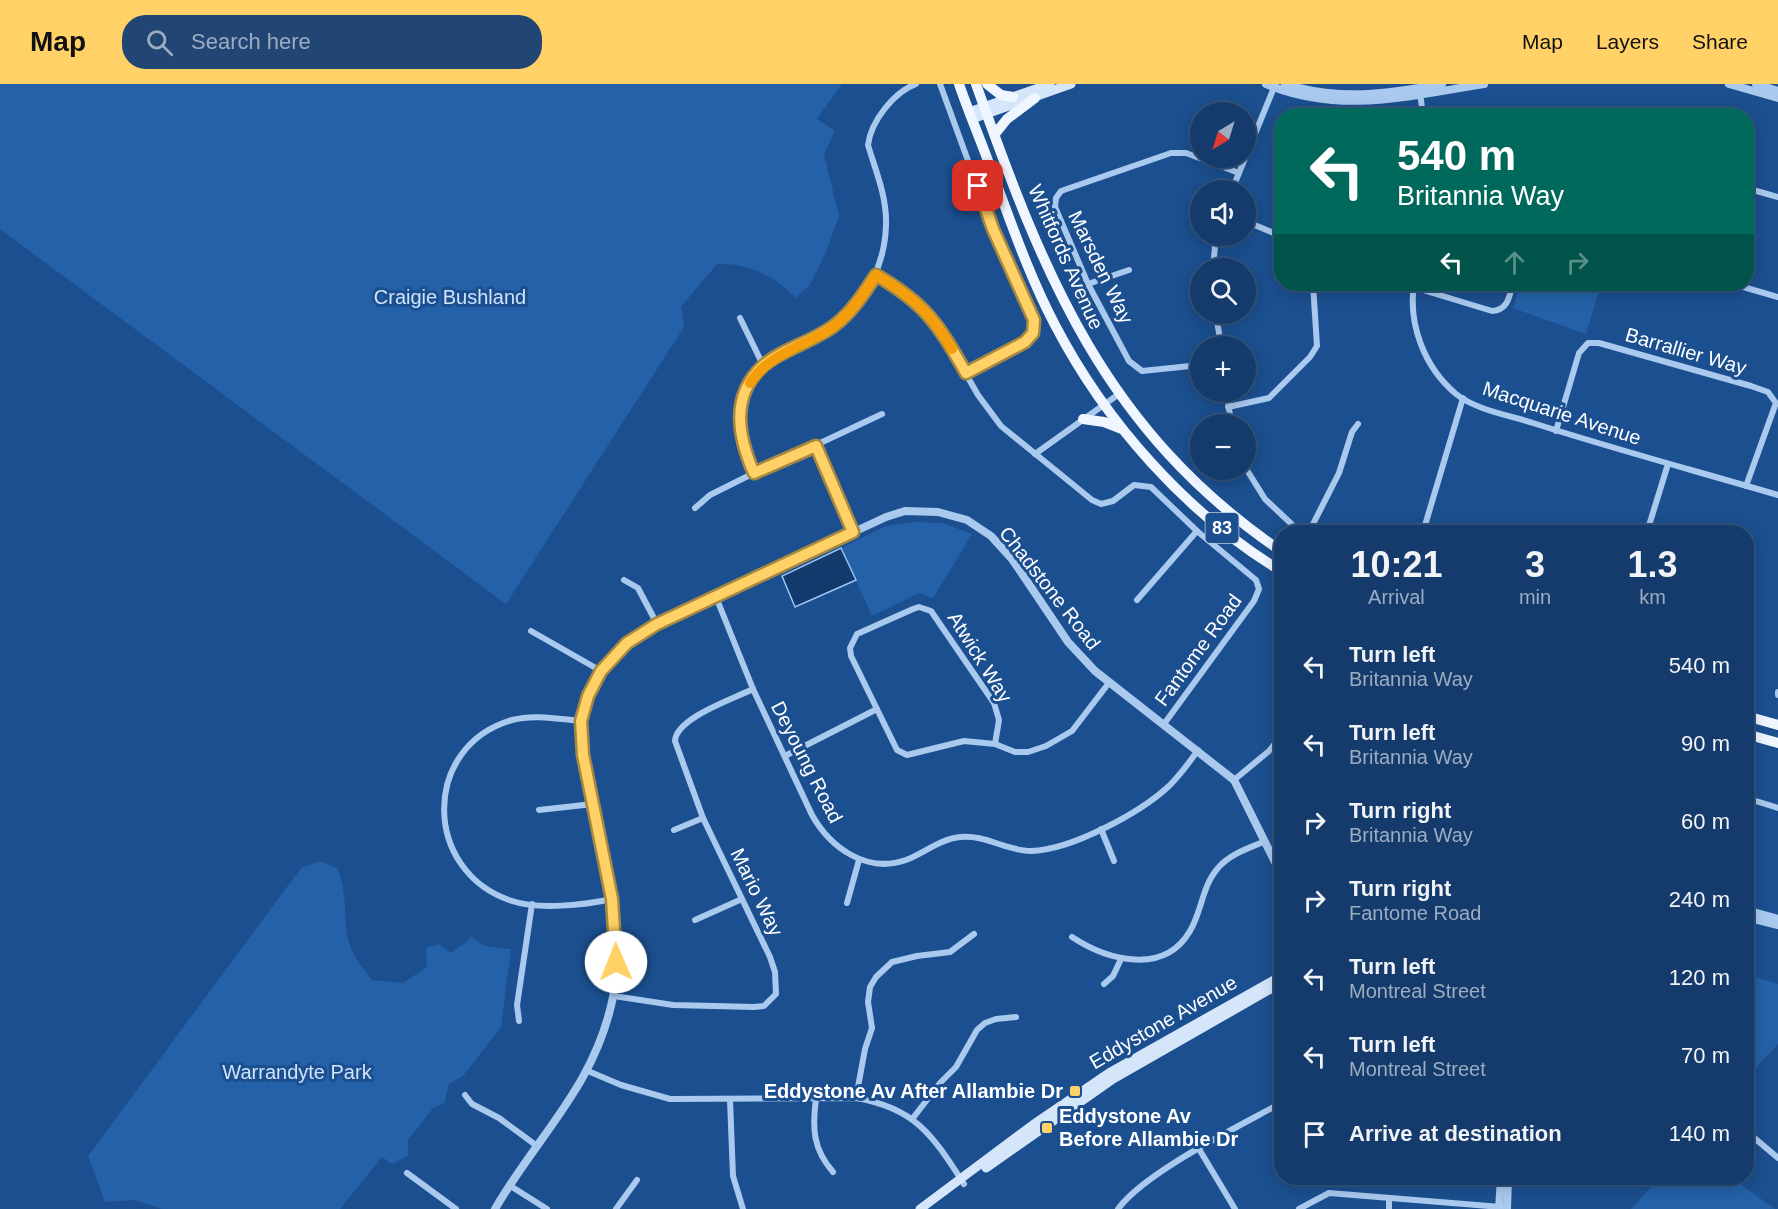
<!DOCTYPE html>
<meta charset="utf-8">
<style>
body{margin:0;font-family:Arial,sans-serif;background:#214673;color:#f1f3f6;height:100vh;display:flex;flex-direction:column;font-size:22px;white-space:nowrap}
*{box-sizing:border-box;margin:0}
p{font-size:20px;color:#9dadc1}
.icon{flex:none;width:33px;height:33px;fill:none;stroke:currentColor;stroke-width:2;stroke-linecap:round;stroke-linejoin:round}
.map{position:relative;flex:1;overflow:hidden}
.side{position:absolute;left:1274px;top:441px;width:480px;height:660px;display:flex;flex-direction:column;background:#143b6b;border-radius:24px;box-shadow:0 3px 15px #0003,0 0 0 2px #33557e}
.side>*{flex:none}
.top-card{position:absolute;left:1274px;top:24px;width:480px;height:183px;border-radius:24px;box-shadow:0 3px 15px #0003,0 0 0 2px #33557e;background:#00695c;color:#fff;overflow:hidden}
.needle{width:39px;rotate:218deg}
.buttons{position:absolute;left:1190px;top:18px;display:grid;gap:12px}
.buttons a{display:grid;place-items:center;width:66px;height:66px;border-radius:50%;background:#143b6b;box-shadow:0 3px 15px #0003,0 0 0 2px #33557e;font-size:30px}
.pin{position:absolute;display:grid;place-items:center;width:51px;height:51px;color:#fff;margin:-26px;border-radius:12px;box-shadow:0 3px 9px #0006}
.me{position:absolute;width:66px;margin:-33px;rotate:359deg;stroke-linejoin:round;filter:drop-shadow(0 0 4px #0008)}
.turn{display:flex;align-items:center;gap:21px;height:126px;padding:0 24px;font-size:27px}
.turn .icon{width:78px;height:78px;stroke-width:2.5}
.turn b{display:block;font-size:42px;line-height:51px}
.lanes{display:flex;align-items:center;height:57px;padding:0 24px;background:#0003;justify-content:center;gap:30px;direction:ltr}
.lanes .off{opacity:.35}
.eta{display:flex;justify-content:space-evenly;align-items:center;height:102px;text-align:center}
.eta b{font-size:36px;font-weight:700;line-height:42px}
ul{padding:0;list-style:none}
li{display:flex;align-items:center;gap:18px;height:78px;padding:0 24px}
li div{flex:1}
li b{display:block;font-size:22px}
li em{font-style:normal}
header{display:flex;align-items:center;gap:36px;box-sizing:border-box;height:84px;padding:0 30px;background:#ffd166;color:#111}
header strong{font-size:28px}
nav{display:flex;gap:33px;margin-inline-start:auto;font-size:21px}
.search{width:420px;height:54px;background:#214673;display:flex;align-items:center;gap:15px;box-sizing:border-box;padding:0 21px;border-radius:24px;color:#9dadc1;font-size:22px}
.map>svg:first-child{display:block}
.green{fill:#2461a8}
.water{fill:#123a6d;stroke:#9cc4f0;stroke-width:1.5}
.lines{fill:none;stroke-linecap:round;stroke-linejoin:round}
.minor{stroke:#a9c9ee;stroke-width:6}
.tertiary{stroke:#a9c9ee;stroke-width:8}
.secondary{stroke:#d6e6fa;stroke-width:9}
.primary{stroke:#f0f6ff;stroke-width:10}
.route-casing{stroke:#a68842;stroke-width:15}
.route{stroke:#ffd166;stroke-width:10}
.slow{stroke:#f59e0b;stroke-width:10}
.poi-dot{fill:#ffd166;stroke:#1b4f8f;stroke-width:2}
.labels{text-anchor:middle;stroke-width:6;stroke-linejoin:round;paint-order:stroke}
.shield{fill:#1b4f8f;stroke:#bbcadd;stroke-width:1.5}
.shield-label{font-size:18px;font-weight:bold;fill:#fff}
.street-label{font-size:20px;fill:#fff;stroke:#1b4f8f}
.park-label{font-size:20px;fill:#cfe3fa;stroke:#1b4f8f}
.poi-label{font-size:20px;font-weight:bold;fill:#fff;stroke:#1b4f8f;text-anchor:end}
</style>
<header>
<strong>Map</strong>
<div class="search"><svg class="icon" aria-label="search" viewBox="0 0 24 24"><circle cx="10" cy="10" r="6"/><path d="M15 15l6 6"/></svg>Search here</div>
<nav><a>Map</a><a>Layers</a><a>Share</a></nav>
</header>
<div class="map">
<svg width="1778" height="1125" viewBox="0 0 1778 1125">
<rect width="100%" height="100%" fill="#1b4f8f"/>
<g class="green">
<path d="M0,0H842L817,35L835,47L824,70L839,132L825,171L809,202L795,214C778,193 745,178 717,180L681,223L684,243L506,520L0,145Z"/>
<path d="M1520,200H1601L1586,250L1513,224Z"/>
<path d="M914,438L943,439L972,450L933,514L919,509L872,532L841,464L886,442Z"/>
<path d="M320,777L337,784C348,810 343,829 348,855C351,870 363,884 372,896L403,899L427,883L426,864L438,860L451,869L466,858L471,852L485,862L511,865L501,943L463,992L449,1000L444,1020L434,1023L408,1056V1072L392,1080L382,1073L340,1125H162L134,1116L105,1118L88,1072L301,784Z"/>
<path d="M1746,890L1778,900V960L1746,994Z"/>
<path d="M1659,1094H1732L1775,1125H1631Z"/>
</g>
<path class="water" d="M841,464L856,496L795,523L782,492Z"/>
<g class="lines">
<g class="minor">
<path d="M940,0L993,145L1034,236L1033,249L1025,258L966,289"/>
<path d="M1420,8L1423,32"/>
<path d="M1746,104L1778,113"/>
<path d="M1232,106L1275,1"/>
<path d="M1245,137L1281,152"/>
<path d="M1213,184L1216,152"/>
<path d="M876,191L901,206L928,228L939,243L978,311L1001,342L1092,416L1101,420L1113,417L1134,401L1151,403L1197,447L1256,496L1259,505L1254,517L1164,640"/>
<path d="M1088,200L1129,186"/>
<path d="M1414,200C1408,240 1424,283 1456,310C1476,326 1508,331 1533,339C1614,365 1696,387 1778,411"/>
<path d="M1733,200L1778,213"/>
<path d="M1413,203L1492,227C1508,226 1509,213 1513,200"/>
<path d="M1216,230L1221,262"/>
<path d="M740,234L763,281"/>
<path d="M1200,281L1142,287L1129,277L1088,200L1055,123L1056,114L1061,107L1171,69H1186L1239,89"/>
<path d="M1227,308L1231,340"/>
<path d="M1228,323L1269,314L1310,273L1317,262L1313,200"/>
<path d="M1556,347L1579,269L1588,259H1599L1751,302L1768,308L1776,319L1746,402"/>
<path d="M816,361L882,330"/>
<path d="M1035,370L1119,310"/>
<path d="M1245,383L1265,415L1300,448"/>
<path d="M695,424L710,411L754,389"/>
<path d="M853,448L816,361L754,389C741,359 732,332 749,302C753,295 758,285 765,280C786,265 812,257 833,242C866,220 885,180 886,141C887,113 876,88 868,61C871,37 894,8 916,0"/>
<path d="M1309,448L1339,389L1352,348L1358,340"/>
<path d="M1423,448L1463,314"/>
<path d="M1529,448H1534"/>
<path d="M1647,448L1668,380"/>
<path d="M624,496L638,504L657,540"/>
<path d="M716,513L753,605L812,731C830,763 866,790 906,776C924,769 940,755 960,753C985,750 1006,767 1031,767C1071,766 1140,729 1169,702C1180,691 1189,679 1198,666"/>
<path d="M1137,516L1197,447"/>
<path d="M531,547L601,587"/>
<path d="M1778,608V611"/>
<path d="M581,637C559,635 534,630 512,636C421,662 422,788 512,817C538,826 585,821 612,815"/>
<path d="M995,660L999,636L994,619L931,527L919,523L913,525L857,550L850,564L851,572L897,666L907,671L964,657L995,660L1015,668H1028L1046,662L1072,647L1108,600"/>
<path d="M785,672L877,625"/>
<path d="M1234,696L1269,667L1281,652"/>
<path d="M1746,714L1778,724"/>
<path d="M539,726L593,720"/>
<path d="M1101,745L1114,777"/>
<path d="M674,746L703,734"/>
<path d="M847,819L859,776"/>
<path d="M695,836L742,815"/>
<path d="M1072,853C1107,876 1164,892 1190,847C1202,827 1202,802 1218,784C1229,770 1250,764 1265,757"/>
<path d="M1104,900L1113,892L1121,875"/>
<path d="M614,912L673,921L754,923L764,922L776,910L775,888L770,873L703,734L675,657C676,634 733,615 753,605"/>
<path d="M519,937L517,921L532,820"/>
<path d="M588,987L621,1001L670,1015L856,1014C916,1024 933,1052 964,1100"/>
<path d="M465,1011L472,1020L499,1034L537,1062"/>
<path d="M856,1014L865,965L872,944L868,918L870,903L876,893L892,878L917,872L950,868L974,850"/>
<path d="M816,1015C812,1044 813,1065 833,1088"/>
<path d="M730,1016L733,1092L743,1125"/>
<path d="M913,1034L940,999L956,983L977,946L985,939L996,935L1016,933"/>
<path d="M1746,1047L1778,1074"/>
<path d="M1199,1065L1235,1125"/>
<path d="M407,1089L456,1125"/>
<path d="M509,1101L547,1125"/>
<path d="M616,1125L637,1096"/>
<path d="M1118,1125C1145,1088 1238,1043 1281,1019"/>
<path d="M1299,1125L1329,1109L1501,1123"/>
<path d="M1389,1125V1114"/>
</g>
<g class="tertiary">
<path d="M1266,0C1341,31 1407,12 1484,0"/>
<path d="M1285,0C1338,17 1388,10 1442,0"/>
<path d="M1729,0L1778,14"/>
<path d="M1756,0L1778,7"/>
<path d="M1746,826L1778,835"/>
<path d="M1746,833L1778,841"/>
<path d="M495,1125C538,1051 595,1002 613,913C627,846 604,773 590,707C586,685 578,658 581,636C589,590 620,563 657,540L886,433L905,427L938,428L967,436L991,452L1012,475L1068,558L1095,587L1234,696L1281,790"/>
<path d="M1499,1125L1501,1094"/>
<path d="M1507,1125L1508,1094"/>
</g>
<g class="secondary">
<path d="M969,28L1050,0"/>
<path d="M972,35L1071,0"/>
<path d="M986,1084L1113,995L1281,899"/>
<path d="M920,1125L1034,1040L1109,989L1281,892"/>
</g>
<g class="primary">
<path d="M959,0C969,29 981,57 991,85C1011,138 1029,192 1055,241C1106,339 1187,430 1281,487"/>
<path d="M976,0C1044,192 1105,347 1281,467"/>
<path d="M987,0L1001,11L1013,13"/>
<path d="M995,50L1007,35L1035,14"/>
<path d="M1083,335L1104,338L1122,345"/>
<path d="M1746,632L1778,641"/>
<path d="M1746,650L1778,659"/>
</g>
</g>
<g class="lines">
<defs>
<path id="route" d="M616,878L612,815L583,671L581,637L588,612L601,587L627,559L657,540L853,448L816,362L754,389C738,353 730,312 763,282C780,266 815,257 835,241C853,227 864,209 876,191C926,220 938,240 966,289L1025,258L1033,249L1034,236L993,145L978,102"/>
</defs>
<use href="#route" class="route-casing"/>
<use href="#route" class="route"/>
<path class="slow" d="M750,299C769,269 807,262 834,242C852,228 864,209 876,191C912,212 930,228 952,265"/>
</g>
<g class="poi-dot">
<rect x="1069" y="1001" width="12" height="12" rx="3"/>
<rect x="1041" y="1038" width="12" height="12" rx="3"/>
</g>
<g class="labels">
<rect class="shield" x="1205.5" y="429" width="33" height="30" rx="4.5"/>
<g class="shield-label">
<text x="1222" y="450">83</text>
</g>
<g class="street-label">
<text transform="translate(1066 173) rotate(66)" y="7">Whitfords Avenue</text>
<text transform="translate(1101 183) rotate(64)" y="7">Marsden Way</text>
<text transform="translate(1686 267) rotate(16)" y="7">Barrallier Way</text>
<text transform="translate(1562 329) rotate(18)" y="7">Macquarie Avenue</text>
<text transform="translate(1050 504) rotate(52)" y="7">Chadstone Road</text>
<text transform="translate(1198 566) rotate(-54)" y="7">Fantome Road</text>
<text transform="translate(980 573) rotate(58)" y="7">Atwick Way</text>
<text transform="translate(807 678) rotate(63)" y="7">Deyoung Road</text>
<text transform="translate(757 808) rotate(64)" y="7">Mario Way</text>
<text transform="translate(1163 938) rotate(-30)" y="7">Eddystone Avenue</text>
</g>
<g class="park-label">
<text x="450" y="220">Craigie Bushland</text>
<text x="297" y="995">Warrandyte Park</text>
</g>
<g class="poi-label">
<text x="1063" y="1014">Eddystone Av After Allambie Dr</text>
<text x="1059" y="1039" text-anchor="start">Eddystone Av<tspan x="1059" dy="23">Before Allambie Dr</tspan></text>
</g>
</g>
</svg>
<div class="buttons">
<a><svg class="needle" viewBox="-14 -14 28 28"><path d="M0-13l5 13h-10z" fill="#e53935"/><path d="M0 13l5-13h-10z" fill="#9dadc1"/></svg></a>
<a><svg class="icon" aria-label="sound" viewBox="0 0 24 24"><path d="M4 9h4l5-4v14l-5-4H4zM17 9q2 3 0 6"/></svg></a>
<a><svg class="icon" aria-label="search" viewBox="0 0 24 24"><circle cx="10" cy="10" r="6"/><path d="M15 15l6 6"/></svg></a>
<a>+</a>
<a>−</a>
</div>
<div class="pin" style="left:978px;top:102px;background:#d93025"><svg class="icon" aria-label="arrive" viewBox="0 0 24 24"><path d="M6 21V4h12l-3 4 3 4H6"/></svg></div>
<svg class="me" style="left:616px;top:878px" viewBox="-20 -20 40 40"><circle r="19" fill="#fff"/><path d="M0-13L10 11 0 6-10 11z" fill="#ffd166"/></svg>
<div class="top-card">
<div class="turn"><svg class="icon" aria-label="left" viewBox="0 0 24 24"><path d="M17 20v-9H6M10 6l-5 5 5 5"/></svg><div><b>540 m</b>Britannia Way</div></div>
<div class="lanes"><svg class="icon" aria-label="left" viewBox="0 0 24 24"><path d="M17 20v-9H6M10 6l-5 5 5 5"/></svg><svg class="icon off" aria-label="ahead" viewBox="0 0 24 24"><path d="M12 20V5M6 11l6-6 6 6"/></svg><svg class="icon off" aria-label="right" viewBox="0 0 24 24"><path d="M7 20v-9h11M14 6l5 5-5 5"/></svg></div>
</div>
<section class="side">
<div class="eta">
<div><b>10:21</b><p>Arrival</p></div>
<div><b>3</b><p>min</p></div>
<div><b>1.3</b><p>km</p></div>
</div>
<ul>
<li><svg class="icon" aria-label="left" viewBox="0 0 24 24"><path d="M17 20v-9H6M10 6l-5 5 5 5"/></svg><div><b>Turn left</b><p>Britannia Way</p></div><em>540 m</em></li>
<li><svg class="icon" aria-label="left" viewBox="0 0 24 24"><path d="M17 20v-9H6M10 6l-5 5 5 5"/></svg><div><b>Turn left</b><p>Britannia Way</p></div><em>90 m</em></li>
<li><svg class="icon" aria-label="right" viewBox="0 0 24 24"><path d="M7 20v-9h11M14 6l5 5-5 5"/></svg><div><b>Turn right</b><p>Britannia Way</p></div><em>60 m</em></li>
<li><svg class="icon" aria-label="right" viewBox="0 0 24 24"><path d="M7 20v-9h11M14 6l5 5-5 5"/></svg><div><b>Turn right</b><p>Fantome Road</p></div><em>240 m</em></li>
<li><svg class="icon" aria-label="left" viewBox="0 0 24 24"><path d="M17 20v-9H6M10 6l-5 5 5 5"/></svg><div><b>Turn left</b><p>Montreal Street</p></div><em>120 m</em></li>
<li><svg class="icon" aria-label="left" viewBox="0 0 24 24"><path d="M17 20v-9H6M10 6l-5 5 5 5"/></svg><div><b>Turn left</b><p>Montreal Street</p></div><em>70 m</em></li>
<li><svg class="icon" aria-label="arrive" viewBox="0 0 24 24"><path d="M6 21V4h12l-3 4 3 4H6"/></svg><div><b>Arrive at destination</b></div><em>140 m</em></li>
</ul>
</section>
</div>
